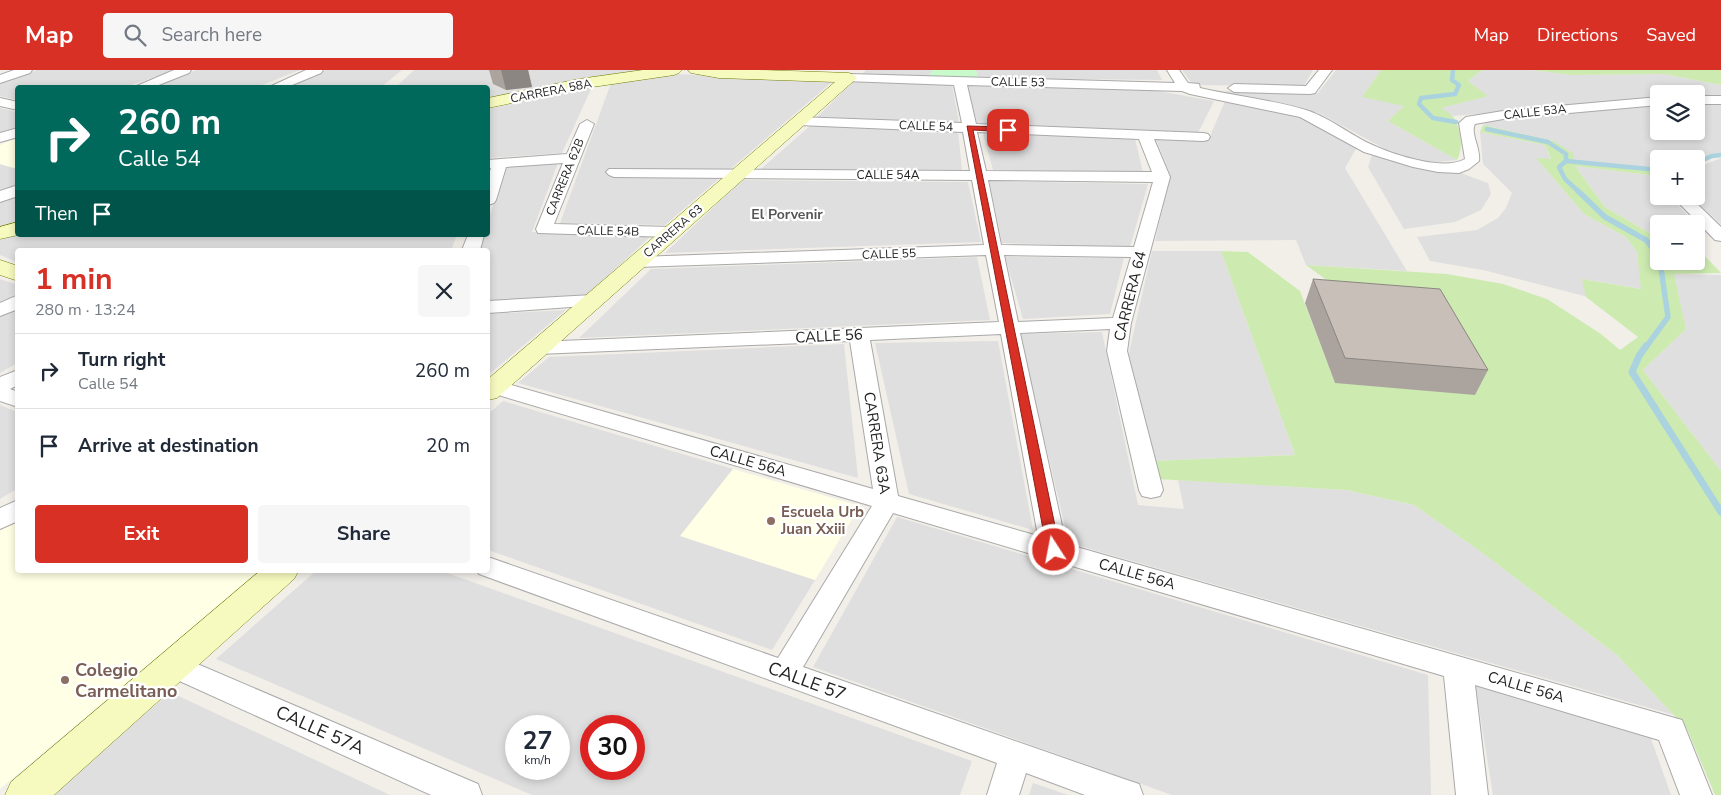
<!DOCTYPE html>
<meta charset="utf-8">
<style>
body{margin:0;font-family:"Nunito Sans",sans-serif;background:#f6f6f7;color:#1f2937;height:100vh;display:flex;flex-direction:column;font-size:19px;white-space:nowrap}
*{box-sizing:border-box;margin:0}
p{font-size:16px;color:#747a83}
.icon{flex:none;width:28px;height:28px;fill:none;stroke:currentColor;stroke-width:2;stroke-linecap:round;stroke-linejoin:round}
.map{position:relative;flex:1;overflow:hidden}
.side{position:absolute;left:15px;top:178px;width:475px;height:325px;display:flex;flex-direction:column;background:#fff;border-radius:5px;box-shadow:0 2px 8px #0003}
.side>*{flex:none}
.top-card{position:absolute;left:15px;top:15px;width:475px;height:152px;border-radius:5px;box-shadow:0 2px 8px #0003;background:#00695c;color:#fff;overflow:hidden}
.fabs{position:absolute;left:1650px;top:15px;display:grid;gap:10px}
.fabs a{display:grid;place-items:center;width:55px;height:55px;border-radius:5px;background:#fff;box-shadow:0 2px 8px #0003;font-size:25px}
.speed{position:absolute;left:505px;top:645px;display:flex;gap:10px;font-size:25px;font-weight:700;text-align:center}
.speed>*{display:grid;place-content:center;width:65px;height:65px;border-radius:50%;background:#fff;box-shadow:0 2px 8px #0003;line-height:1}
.speed small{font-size:12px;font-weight:400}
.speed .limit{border:8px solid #d22;background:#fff;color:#111}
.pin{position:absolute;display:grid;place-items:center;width:42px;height:42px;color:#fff;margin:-21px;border-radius:10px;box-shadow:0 2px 8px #0006}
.me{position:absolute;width:55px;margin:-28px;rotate:349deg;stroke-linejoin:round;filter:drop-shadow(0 0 4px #0008)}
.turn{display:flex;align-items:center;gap:18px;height:105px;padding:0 20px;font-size:22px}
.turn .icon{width:65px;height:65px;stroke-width:2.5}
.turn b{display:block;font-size:35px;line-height:42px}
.then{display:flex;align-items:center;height:48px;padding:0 20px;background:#0003;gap:10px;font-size:19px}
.round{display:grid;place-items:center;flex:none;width:52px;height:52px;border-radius:5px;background:#f6f6f7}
.headline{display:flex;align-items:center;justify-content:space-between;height:85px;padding:0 20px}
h1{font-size:30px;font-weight:700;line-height:38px;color:#d93025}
.action{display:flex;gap:10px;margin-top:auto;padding:10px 20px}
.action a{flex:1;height:58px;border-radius:5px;background:#d93025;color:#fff;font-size:20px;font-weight:700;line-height:58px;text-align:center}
.action a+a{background:#f6f6f7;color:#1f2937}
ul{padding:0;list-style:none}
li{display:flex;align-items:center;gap:15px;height:75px;padding:0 20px;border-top:1px solid #e0e1e3}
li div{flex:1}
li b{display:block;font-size:19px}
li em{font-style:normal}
header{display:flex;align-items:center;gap:30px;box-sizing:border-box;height:70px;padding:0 25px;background:#d93025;color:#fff}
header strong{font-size:24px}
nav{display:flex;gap:28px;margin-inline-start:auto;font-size:18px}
.search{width:350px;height:45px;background:#f6f6f7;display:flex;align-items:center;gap:12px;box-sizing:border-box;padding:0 18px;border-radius:5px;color:#747a83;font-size:19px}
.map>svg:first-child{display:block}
.residential{fill:#e0dfdf;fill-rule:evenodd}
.education{fill:#ffffe5}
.grass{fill:#cdebb0}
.park{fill:#c8facc}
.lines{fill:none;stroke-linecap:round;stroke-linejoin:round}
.stream-far2{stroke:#aad3df;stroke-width:4.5}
.stream-far1{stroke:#aad3df;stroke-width:5.5}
.stream{stroke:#aad3df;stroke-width:7}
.street-casing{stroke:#a9a9a9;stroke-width:2}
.secondary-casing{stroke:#707d05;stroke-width:1}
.street{fill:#fff;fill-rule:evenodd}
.secondary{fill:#f7fabf;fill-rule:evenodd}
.wall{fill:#aba49e}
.shaded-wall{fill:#8b8681}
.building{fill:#c7bfb8;stroke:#8b8681}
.route{fill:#d93025;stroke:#8d1f18}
.education-dot{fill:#8d6e63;stroke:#fff;stroke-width:2}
.labels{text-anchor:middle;stroke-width:4.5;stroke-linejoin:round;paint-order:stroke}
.far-street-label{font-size:12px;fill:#222;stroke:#fff}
.far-neighbourhood-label{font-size:14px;font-weight:bold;fill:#555;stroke:#fff}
.street-label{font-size:15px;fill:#222;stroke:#fff}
.education-label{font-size:15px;font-weight:bold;fill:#785e54;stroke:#fff;text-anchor:start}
.near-education-label{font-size:18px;font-weight:bold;fill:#785e54;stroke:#fff;text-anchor:start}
.near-street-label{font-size:18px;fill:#222;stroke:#fff}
</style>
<header>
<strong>Map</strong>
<div class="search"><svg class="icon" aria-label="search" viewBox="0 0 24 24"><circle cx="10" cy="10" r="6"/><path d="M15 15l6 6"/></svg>Search here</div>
<nav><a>Map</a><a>Directions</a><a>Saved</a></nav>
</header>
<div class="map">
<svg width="1721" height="725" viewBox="0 0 1721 725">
<rect width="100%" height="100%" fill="#f2efe9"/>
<g class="residential">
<path d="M37,0H175L126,17L18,18L17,30L0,26V12Z"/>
<path d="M197,0H300L257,17L150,18Z"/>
<path d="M326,0H402L381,17L284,18Z"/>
<path d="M414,0H647L563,13L488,30V18H395Z"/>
<path d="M866,0H933L928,7L862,4Z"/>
<path d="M976,0H1157L1162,10L978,8Z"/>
<path d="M1182,0H1313L1304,16L1193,15Z"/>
<path d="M1336,0H1381L1363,26L1405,36L1388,51L1457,90L1436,92L1421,91L1385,79L1319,43L1229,26L1225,21L1318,23Z"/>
<path d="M1482,0H1532L1571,5L1664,4L1721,15V28H1696V24H1659V28L1453,46L1440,38L1487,26L1468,11Z"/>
<path d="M675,4L832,12L665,155L560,153L611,13Z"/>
<path d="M853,12L952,15L959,52L817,47Z"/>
<path d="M967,15L1141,18L1214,31L1197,65L977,54Z"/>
<path d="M592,17L562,83L488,88V39Z"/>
<path d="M1225,31L1270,39L1312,51L1357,77L1345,98L1407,201L1306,195L1296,170L1155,171L1170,104L1156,69L1208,71Z"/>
<path d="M1696,33H1721V83L1691,89H1659V95L1641,98L1572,90L1554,71L1483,55L1490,50L1622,35L1659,34V61H1696Z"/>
<path d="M0,38L17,42V57L0,63Z"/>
<path d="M810,56L958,61L962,100L761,99Z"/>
<path d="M1480,62L1545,75L1551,90L1537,89L1584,144L1626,167L1637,182L1642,219L1582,209L1588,227L1483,200L1430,191L1417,167L1477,160L1498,148L1506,138L1512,123L1483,94Z"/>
<path d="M983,63L1135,69L1143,102L993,100Z"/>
<path d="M1373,82L1458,102L1488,113L1491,124L1481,140L1455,152L1404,159L1368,97Z"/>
<path d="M1721,88V154L1690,126H1696V98Z"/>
<path d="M558,93L532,162L651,166L586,226L488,232V180H479L484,165H488V152L505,95Z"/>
<path d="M0,94L18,99L17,115L0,122Z"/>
<path d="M1575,96L1649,105L1659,103V126H1669L1696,154H1659V166L1653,165L1605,137Z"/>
<path d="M742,110L968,112L981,172L665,183Z"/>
<path d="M989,111L1148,114L1130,177L1002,173Z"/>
<path d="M17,126V154L0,159V133Z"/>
<path d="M18,165H457L451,180H18L17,192L0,185V170Z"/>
<path d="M1152,181H1221L1295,385L1152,391L1128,287Z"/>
<path d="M977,187L990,250L579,268L651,199Z"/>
<path d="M1005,187L1124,188L1110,244L1023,249Z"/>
<path d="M1673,204L1721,205V401L1643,300L1686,259Z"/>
<path d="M0,209L18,215L17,223L0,233Z"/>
<path d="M17,236V293L0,303V246Z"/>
<path d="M566,240L488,305V244Z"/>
<path d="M1102,262L1138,435L1184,439L1178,410L1346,420L1414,435L1480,481L1617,585L1674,645L1069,473L1019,264Z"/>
<path d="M998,271L1033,460L909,424L875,273Z"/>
<path d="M844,274L858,408L518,313L549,287Z"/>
<path d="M503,331L733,399L681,466L815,510L772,580L488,480V344Z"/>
<path d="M0,335L17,342L18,418L0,429Z"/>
<path d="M897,447L1428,605L1431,725H1172L813,597Z"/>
<path d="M317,500H439L972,691L960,725H532L216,589ZM516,656H559V699H516ZM591,656H634V699H591Z"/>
<path d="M1475,614L1649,663L1671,725H1493Z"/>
<path d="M170,622L390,725H52Z"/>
<path d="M1033,713L1068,725H1029Z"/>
</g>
<g class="education">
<path d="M17,68V99L0,94V75Z"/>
<path d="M733,399L860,436L815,510L680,466Z"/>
<path d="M17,449L18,500H261L0,719V461Z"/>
</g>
<g class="grass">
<path d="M1381,0H1482L1468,11L1488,26L1441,38C1445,40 1451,44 1454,48C1461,60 1464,78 1457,90L1388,51L1404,36L1362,27Z"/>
<path d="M1532,0H1721V15L1664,4L1571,5Z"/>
<path d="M1483,55L1554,71L1574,84L1573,90L1641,98L1659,95V103L1649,105L1575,96L1605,137L1653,165L1659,175V191H1696V182H1701L1721,203L1674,204L1686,259L1643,300L1721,401V725H1715L1687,659L1617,585L1480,481L1414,435L1346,420L1157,409L1152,391L1295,385L1221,181L1248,182L1300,221L1335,313L1332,214L1306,195L1447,204L1503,214L1547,229L1601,264L1620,280L1638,267L1586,227L1582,209L1641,219L1637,182L1626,167L1584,144L1536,88L1551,89L1545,75L1480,62Z"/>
</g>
<path class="park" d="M933,0H976L978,8L928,7Z"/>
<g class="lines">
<g class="stream-far2">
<path d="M1453,0L1452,10L1459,15L1455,24L1421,28L1419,34L1433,48L1456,52"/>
<path d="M1487,59L1548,72L1566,84V91"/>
<path d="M1566,91L1559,97L1565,109L1579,122"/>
<path d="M1566,91L1659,100"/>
<path d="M1696,93L1712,86L1721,85"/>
</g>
<g class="stream-far1">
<path d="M1578,121L1605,147L1646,170L1659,186"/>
<path d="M1646,277L1668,247L1660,191"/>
</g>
<path class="stream" d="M1646,276L1639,286L1632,302L1721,442"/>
<defs>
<g id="street">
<path d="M14,0H32L30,3L0,13V5Z"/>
<path d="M174,0H191L189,3L151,18H132Z"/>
<path d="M306,0H323L321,3L285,18H267Z"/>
<path d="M1167,0H1179L1188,13L1199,14L1200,18C1235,26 1274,30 1309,41C1329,48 1347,62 1366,72C1388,83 1442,102 1465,89L1459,53L1466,47L1503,41L1659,27V35L1503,49L1475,54C1470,63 1481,79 1479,91L1469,99L1459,103L1438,102L1413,97L1364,82L1300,47L1190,24L1182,21L967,15L976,54L1203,63L1208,64L1210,67L1208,70L1203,71L1154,69L1170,107L1131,253L1127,281L1163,420L1160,426L1151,428L1142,426L1139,420L1107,281L1110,259L1020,263L1066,474L1682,650L1712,725H1680L1659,670L1475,615L1488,725H1456L1444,606L893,443L803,597L1127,710L1139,714L1143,725H1085L1026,703L1019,725H987L997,693L479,504L477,500H488V487L778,588L872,436L488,322V312L493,311L501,312L873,419L850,271L538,284L531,282L528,278L531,274L538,272L999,252L986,185L637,197L631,196L628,192L631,188L637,187L984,175L972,110L614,107L609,105L606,102L609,99L970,101L963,62L798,55L791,51L798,47L962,53L954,15L845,11L843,8L845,5L849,4L1175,13ZM977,62L1139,69L1152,102L986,101ZM988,110L1153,112L1134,177L1001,175ZM1004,185L1131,187L1113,248L1018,252ZM1001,264L1038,466L898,426L870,270Z"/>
<path d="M1319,0H1332L1315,23L1310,24L1234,22L1228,18L1234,14L1306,16Z"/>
<rect x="1696" y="26" width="25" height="8"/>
<path d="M0,28L18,32V40L0,36Z"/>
<path d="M587,50L594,54L554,154L671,157L677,158L679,162L677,166L671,167L538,163L536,159L563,93L506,97L496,130L494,133L488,135V108L491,98H488V90L567,84L580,54Z"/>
<path d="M18,58V67L0,72V63Z"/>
<path d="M18,115V126L0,132V121Z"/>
<path d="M1672,126H1689L1721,157V171L1715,170Z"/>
<path d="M468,165H484L480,180H462Z"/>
<path d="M18,225V239L0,246V233Z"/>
<path d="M592,225L599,227L601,231L599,235L488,243V231Z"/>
<path d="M18,300V315L10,319L18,322V337L0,331V307Z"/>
<path d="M18,430V451L0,459V438Z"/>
<path d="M174,584L478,714L482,725H431L164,604L159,596L164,588Z"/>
</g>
<g id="secondary">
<path d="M643,0H682L679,3L674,5L579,19L488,38V28L579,9Z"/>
<path d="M688,0H760L849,3L854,5L857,8L497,328L488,330V309L835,12L719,8L691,3Z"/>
<path d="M18,152V165L0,169V157Z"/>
<path d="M0,190L18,196V211L0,205Z"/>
<path d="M261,500H299L294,509L54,725H5L11,712Z"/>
</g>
</defs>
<use href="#street" class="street-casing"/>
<use href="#secondary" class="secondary-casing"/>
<use href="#street" class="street"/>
<use href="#secondary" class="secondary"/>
</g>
<g class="wall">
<path d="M489,0H528L532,17L506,20L493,14Z"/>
<path d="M1313,209L1488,300L1475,325L1335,313L1305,233Z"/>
</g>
<path class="shaded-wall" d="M501,0H528L532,17L506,20Z"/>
<path class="building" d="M1313,209L1440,219L1488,300L1345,288Z"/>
<path class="route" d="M967,56L1008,57L1012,60L1008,62L973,60L1060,480L1058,483H1049L1047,480Z"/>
<g class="education-dot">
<circle cx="771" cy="451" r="5"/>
<circle cx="65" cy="610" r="5"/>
</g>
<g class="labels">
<g class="far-street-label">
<text transform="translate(1018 12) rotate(1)" y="4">CALLE 53</text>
<text transform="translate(551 21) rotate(-11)" y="4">CARRERA 58A</text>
<text transform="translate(1535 42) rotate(-6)" y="4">CALLE 53A</text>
<text transform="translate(926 56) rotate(2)" y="4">CALLE 54</text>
<text x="888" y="109">CALLE 54A</text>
<text transform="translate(565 107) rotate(-68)" y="4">CARRERA 62B</text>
<text transform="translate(608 161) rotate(1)" y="4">CALLE 54B</text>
<text transform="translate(673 161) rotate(-41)" y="4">CARRERA 63</text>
<text transform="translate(889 184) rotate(-2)" y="4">CALLE 55</text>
</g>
<g class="far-neighbourhood-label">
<text x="787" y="149">El Porvenir</text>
</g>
<g class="street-label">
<text transform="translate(1130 226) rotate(-76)" y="5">CARRERA 64</text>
<text transform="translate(829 266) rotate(-3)" y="5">CALLE 56</text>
<text transform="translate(877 373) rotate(81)" y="5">CARRERA 63A</text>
<text transform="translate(748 391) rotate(16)" y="5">CALLE 56A</text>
<text transform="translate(1137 504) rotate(16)" y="5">CALLE 56A</text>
<text transform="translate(1526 617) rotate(16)" y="5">CALLE 56A</text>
</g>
<g class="education-label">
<text x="781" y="447">Escuela Urb<tspan x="781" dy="17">Juan Xxiii</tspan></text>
</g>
<g class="near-education-label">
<text x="75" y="606">Colegio<tspan x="75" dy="21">Carmelitano</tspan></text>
</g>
<g class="near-street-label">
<text transform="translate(807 611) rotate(20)" y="6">CALLE 57</text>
<text transform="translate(320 660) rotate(24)" y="6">CALLE 57A</text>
</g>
</g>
</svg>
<div class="fabs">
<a><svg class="icon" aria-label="layers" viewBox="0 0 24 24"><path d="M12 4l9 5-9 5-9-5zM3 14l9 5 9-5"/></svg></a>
<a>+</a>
<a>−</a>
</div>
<div class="speed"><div>27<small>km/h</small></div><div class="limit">30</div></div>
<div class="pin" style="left:1008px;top:60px;background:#d93025"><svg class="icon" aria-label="arrive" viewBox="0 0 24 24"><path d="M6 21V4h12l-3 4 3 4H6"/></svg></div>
<svg class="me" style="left:1054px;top:480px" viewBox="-20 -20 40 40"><circle r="17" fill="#d93025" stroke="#fff" stroke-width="3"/><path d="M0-11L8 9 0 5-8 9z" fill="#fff"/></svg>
<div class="top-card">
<div class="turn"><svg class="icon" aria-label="right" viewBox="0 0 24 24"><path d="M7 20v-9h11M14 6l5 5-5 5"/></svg><div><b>260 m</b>Calle 54</div></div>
<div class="then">Then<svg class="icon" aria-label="arrive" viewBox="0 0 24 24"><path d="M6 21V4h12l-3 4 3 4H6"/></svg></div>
</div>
<section class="side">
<div class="headline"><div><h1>1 min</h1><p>280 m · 13:24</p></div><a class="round"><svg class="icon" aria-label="close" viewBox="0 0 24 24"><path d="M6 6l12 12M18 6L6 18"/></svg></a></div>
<ul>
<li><svg class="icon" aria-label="right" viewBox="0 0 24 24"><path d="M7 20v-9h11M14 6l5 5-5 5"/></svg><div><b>Turn right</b><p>Calle 54</p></div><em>260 m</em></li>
<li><svg class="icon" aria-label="arrive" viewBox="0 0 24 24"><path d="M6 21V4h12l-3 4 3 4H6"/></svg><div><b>Arrive at destination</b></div><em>20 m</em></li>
</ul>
<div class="action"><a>Exit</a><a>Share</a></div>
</section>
</div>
